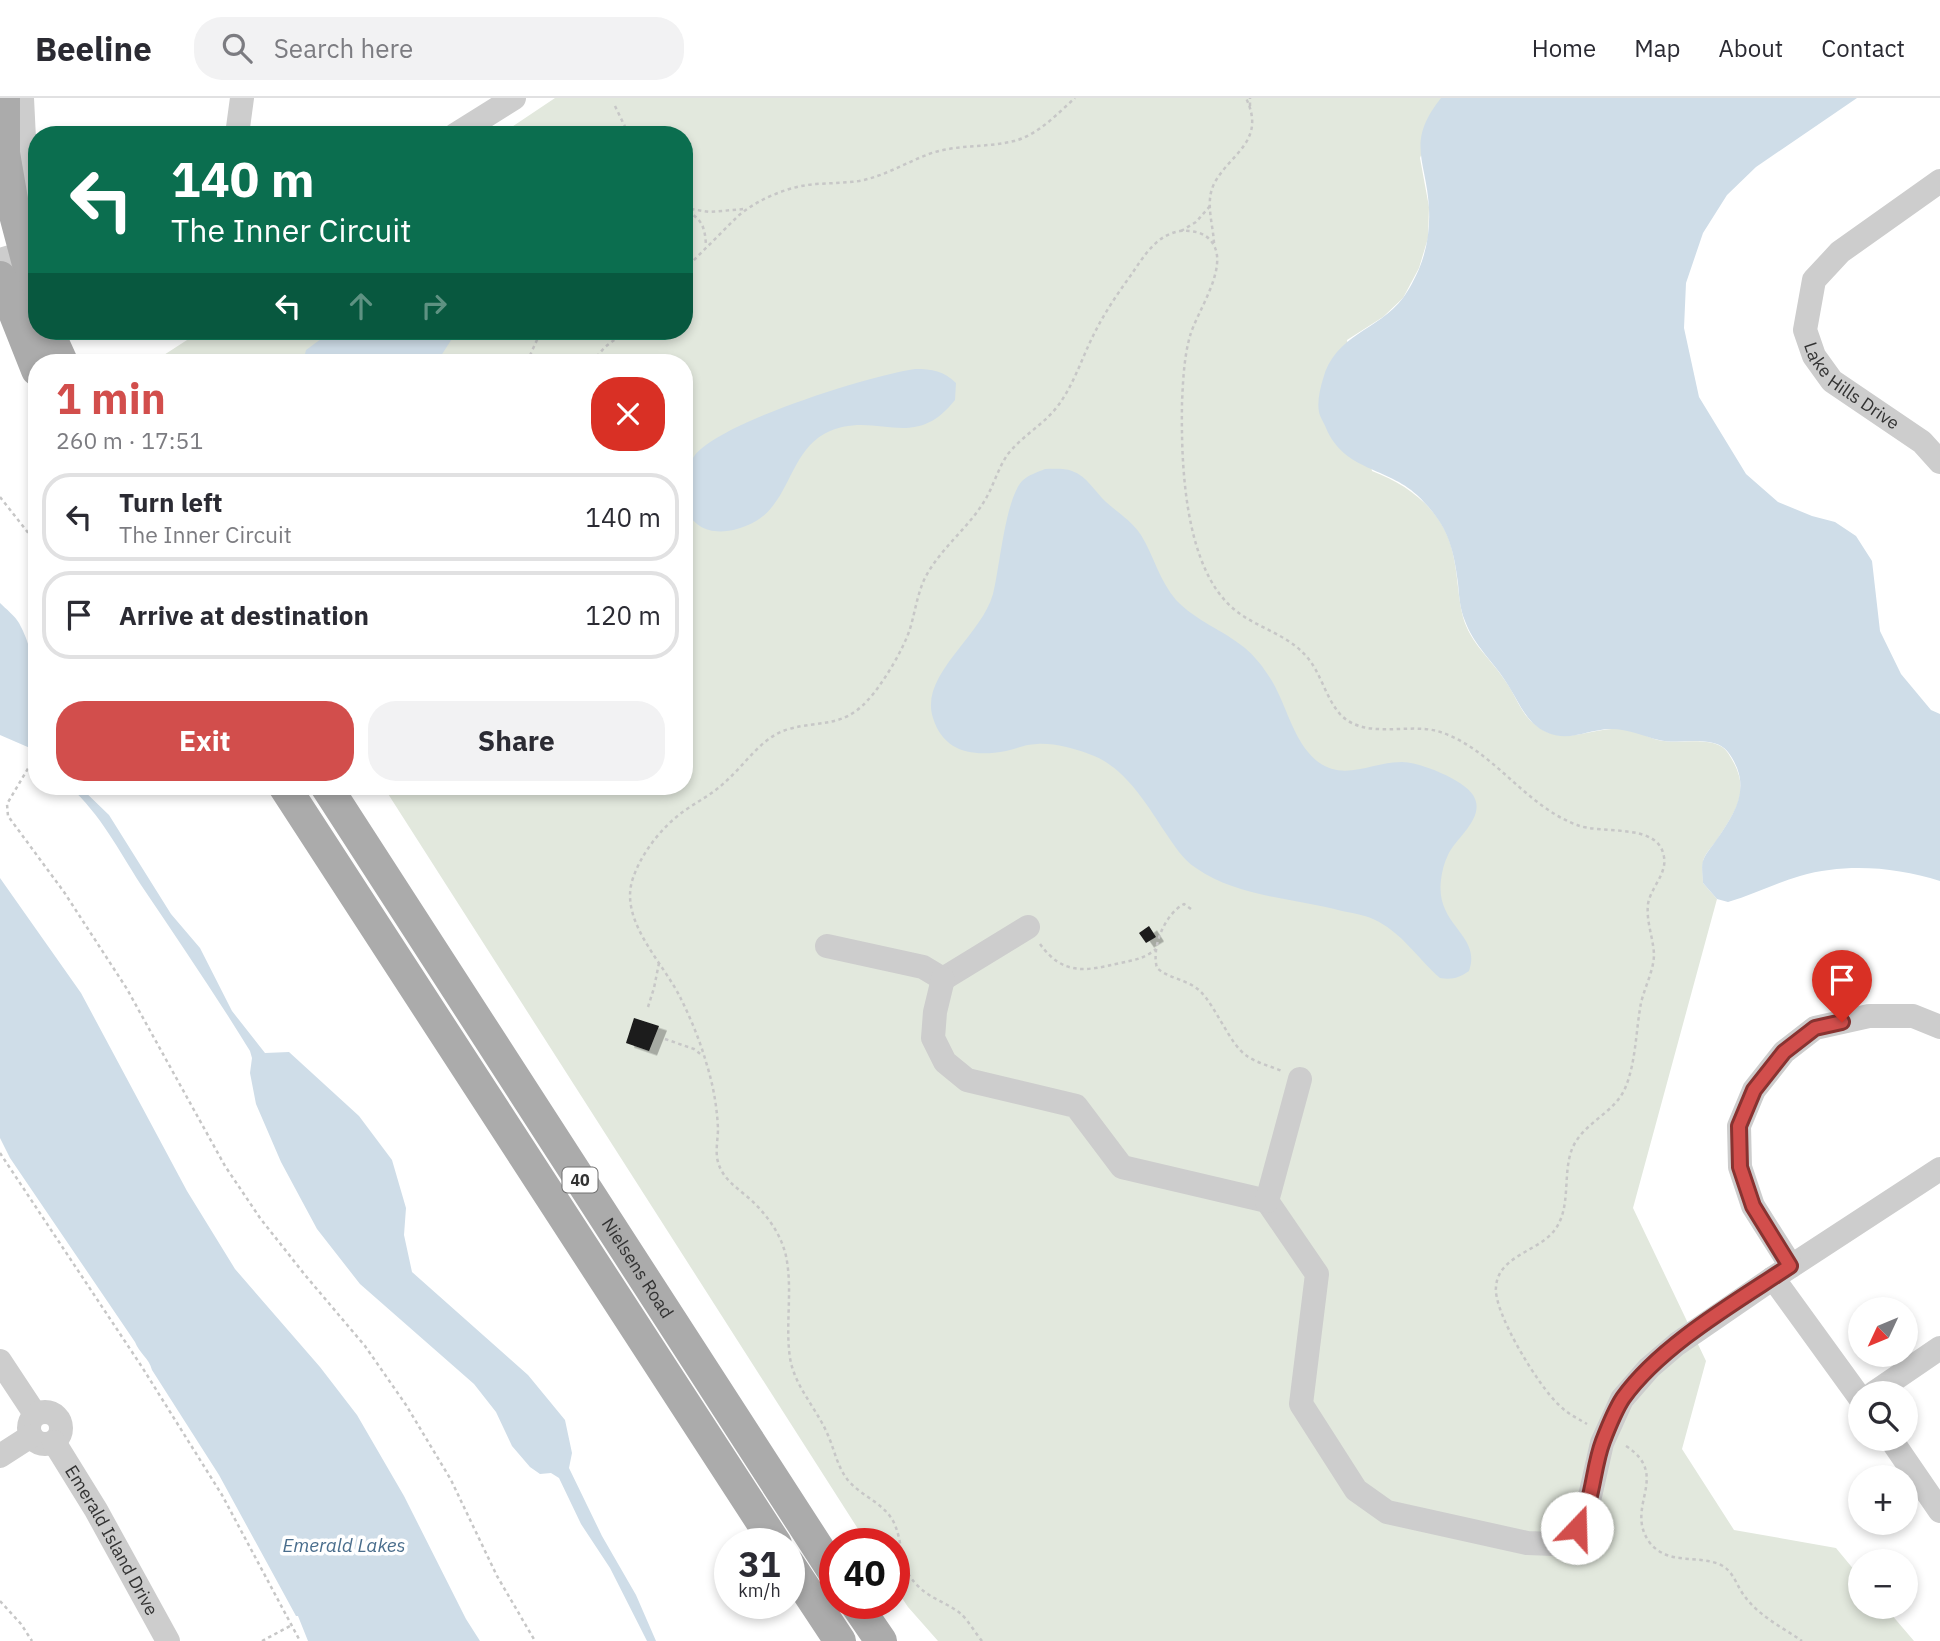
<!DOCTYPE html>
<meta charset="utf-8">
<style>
body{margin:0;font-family:"IBM Plex Sans",sans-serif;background:#f2f2f3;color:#2b2b33;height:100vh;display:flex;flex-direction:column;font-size:26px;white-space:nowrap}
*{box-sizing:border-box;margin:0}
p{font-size:23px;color:#7c7c81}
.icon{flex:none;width:38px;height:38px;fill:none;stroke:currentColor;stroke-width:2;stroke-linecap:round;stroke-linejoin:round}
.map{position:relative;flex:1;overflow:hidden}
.panel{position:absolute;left:28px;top:256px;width:665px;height:441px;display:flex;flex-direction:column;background:#fff;border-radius:28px;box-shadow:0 4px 10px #0003}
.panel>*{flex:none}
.guide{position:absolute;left:28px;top:28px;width:665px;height:214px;border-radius:28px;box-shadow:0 4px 10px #0003;background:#0b6e4f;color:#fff;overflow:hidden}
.needle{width:46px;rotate:226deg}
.controls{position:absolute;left:1848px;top:1199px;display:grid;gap:14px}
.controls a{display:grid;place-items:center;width:70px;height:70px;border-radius:50%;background:#fff;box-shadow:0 4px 10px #0003;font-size:35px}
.speed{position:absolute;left:714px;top:1430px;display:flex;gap:14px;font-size:35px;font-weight:700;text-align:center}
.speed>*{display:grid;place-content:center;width:91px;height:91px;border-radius:50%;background:#fff;box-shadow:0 4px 10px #0003;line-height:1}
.speed small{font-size:18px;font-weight:400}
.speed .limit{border:10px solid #d22;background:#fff;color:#111}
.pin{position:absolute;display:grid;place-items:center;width:60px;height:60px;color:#fff;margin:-72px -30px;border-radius:50% 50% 50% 0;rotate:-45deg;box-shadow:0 0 7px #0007}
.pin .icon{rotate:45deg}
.me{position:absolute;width:77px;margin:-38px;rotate:21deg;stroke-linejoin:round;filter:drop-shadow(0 0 5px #0008)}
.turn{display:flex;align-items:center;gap:24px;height:147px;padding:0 28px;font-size:32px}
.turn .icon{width:91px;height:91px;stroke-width:2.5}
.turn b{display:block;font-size:49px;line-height:60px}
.lanes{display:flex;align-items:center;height:66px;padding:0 28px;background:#0003;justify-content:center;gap:35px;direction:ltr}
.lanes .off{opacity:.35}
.round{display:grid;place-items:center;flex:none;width:74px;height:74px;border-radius:28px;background:#f2f2f3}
.head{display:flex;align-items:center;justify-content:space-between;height:119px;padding:0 28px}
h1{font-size:42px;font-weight:700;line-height:52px;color:#d24e4c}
.primary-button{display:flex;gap:14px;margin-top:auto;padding:14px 28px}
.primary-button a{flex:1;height:80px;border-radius:28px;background:#d24e4c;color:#fff;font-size:28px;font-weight:700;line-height:80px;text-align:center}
.primary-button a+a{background:#f2f2f3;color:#2b2b33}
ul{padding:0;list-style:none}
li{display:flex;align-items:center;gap:21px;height:88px;margin:0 14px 10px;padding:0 14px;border:4px solid #e1e1e2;border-radius:28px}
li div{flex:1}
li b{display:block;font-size:26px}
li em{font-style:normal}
header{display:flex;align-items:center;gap:42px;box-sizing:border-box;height:98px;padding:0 35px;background:#fff;border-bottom:2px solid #e1e1e2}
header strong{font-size:33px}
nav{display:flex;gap:38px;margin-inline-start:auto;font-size:24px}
.search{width:490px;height:63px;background:#f2f2f3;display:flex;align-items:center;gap:18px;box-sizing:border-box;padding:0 24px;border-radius:28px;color:#7c7c81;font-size:26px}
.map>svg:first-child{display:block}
.green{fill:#e2e8dd}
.water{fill:#cfdde8}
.building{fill:#1a1a1a;filter:url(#shadow)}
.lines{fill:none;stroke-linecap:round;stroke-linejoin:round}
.path{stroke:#c7c7c7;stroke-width:2.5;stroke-dasharray:3.5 3.5;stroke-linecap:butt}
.minor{stroke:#cdcdcd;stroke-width:24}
.major{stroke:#ababab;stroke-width:32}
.route-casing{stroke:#883331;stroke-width:18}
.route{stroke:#d24e4c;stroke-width:12}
.labels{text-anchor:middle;stroke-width:7;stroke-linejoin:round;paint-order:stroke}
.shield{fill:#fff;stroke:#707070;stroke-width:2}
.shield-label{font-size:16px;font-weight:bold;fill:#333}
.street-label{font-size:18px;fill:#333;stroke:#fff}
.water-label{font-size:19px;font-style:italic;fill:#496d8c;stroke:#fff}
</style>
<header>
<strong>Beeline</strong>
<div class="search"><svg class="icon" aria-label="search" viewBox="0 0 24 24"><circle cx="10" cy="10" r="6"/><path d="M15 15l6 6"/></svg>Search here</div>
<nav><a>Home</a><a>Map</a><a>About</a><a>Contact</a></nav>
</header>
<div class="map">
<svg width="1940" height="1543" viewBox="0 0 1940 1543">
<defs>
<filter id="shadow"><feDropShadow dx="8" dy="4.5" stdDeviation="0" flood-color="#0004"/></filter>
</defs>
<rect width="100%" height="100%" fill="#fff"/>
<path class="green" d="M555,0H1443L1420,60L1429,109L1428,140L1419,170L1403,200L1383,219L1347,242L1372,373C1412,388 1447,416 1454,461C1458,480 1458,500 1463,519C1470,545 1492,562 1506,584C1516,598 1520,613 1532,624C1562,651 1589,629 1623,631C1635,631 1646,639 1658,642C1679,647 1716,636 1728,655C1752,691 1738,709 1717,742C1713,748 1704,756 1703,764C1702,770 1703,778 1703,785L1717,801L1633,1110L1706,1263L1682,1351L1734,1432L1836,1450L1860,1479V1508L1885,1509L1914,1543H938L908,1509L894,1488V1446L867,1445L383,688H684V264H153L201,233H684V37H500Z"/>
<g class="water">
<path d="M1441,0H1857L1756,69L1727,97L1703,135L1686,185L1684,230L1699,299L1746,376L1778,404L1812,418L1835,424L1856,438L1872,463L1880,533L1901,576L1931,612L1940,616V783C1895,769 1846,765 1800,778C1776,785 1753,797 1728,804L1717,801L1703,785C1703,778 1701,769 1703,763C1705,756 1711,750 1715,744C1736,714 1753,688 1728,654C1714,636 1679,647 1659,642C1642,638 1629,631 1611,631C1588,631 1569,645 1546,634C1526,625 1519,604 1508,587C1495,565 1474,548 1465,523C1460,511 1459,498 1458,485C1453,445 1446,425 1417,397C1387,369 1344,373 1326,330C1324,325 1320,319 1319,314C1317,304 1320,291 1323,281C1335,236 1378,233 1403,200C1409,192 1415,180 1419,171C1427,152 1430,131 1429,111C1427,63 1405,45 1441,0Z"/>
<path d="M332,233H457L437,264H303L306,252Z"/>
<path d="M915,271C932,271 944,273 956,285L955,302C912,357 875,309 824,336C790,355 789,404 756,423C722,442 684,437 684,392C684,379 687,368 695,357C723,323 869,278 915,271Z"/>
<path d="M1045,371C1054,371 1064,370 1072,373C1088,379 1094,393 1106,404C1118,415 1132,423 1141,437C1154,458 1159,482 1176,502C1196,523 1223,532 1245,550C1253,557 1261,566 1266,574C1284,598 1289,631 1308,654C1337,689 1368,664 1402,664C1420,664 1464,682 1473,697C1487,719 1456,739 1448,757C1444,765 1442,773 1441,782C1435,828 1482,836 1469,873C1459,880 1452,882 1440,880C1417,860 1402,834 1373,821C1364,817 1352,815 1342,813C1294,800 1237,799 1196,770C1183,762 1174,747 1165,734C1146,705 1123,667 1089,656C1072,650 1054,645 1037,646C1026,646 1016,651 1006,653C974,659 944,655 933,620C919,577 981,539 993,496C1000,469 1005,402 1022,383C1028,377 1038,374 1045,371Z"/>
<path d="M0,505C6,511 15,518 19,525C41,565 37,613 37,657L30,650L0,637Z"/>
<path d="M69,688H79L109,717L171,816L200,850L232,913L265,955L289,954L359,1018L392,1062L406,1110L404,1137L412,1174L528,1277L565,1322L572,1355L569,1370L602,1438L636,1497L656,1543H647L610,1470L581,1426L559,1380L551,1375L540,1376L530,1369L512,1348L496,1314L474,1286L360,1186L317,1131L281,1064L256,1006L250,975L252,960L250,953C215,896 178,842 141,787C118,751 101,717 69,688Z"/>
<path d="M0,780L81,895L187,1093L235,1171L320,1269L357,1317L404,1398L466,1521L480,1543H308L298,1518H296L219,1377L152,1272C149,1260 139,1255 135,1244L10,1060L0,1040Z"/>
</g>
<g class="building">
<path d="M1149,828L1156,839L1146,845L1139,835Z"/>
<path d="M634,920L659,928L649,953L626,945Z"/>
</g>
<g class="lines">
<g class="path">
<path d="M615,8L629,37"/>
<path d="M1250,8V0"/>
<path d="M684,110L710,114L744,111"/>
<path d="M688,113C703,123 705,130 706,148"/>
<path d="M1181,133L1196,124L1210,108"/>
<path d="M1214,145C1213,126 1205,104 1214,86C1229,56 1267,44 1246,0"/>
<path d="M684,172L738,118C758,101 789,88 816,86C831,85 845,85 859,83C885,78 905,65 929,56C957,46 986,50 1014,43C1038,37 1057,16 1075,0"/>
<path d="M527,264L541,233"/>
<path d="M592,264L605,249L626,233"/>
<path d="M0,399L37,446"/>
<path d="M37,660L30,667L7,706L8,718L64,794L127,891L225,1068L260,1120L305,1177L365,1248L406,1307L451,1382L497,1478L535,1543"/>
<path d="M1191,811L1184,806C1165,816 1151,849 1157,870C1169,881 1187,881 1200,893C1217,910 1230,947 1247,958C1257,965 1270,968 1282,973"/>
<path d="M1040,846C1063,878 1086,873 1120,865C1134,862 1144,861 1156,851"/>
<path d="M648,909L654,890L659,865"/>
<path d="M665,941L694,951L703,958"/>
<path d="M0,1055L142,1269L222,1397L300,1543"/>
<path d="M1626,1348C1672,1378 1623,1409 1650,1445C1669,1468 1697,1456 1721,1467C1733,1473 1736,1486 1743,1496C1758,1518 1782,1529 1802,1543"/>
<path d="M0,1503L21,1526L32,1543"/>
<path d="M262,1543L292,1527"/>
<path d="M982,1543C976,1536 968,1522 961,1516C948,1505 931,1501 919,1489C897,1468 905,1452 895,1427C886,1405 861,1399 847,1381C837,1368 834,1350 827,1335C815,1308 795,1289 790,1260C785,1226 793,1192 786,1158C781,1136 767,1117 751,1102C738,1090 723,1082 718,1064C715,1055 718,1040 718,1031C717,1008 713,986 706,964C700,943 691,921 681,901C664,865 618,823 633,780C642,754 662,729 684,713C698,703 713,696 725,684C746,666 762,638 789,631C821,622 842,630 867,603C883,586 903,552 910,531C915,514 917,498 924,482C939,451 968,431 985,402C994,387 998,370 1008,356C1022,338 1043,327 1057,309C1074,287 1082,259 1095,234C1105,214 1118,195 1131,177C1144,158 1156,137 1180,133C1191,132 1204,134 1211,143C1231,167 1197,213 1190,238C1184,259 1183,283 1182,305C1181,366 1184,471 1235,512C1257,530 1287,536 1306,558C1321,574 1325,599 1340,616C1364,642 1406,625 1437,633C1492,649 1523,707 1577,727C1603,737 1659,724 1664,759C1667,776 1651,789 1648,806C1646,823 1653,839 1654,856C1654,872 1645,888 1641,905C1636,931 1636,963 1626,988C1616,1015 1583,1024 1572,1051C1562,1077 1572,1110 1554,1133C1537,1154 1498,1158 1496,1189C1493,1214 1539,1289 1559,1307C1568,1316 1575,1319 1587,1326"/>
</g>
<g class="minor">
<path d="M22,0L25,61L37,95"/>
<path d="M237,37L242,0"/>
<path d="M455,37L514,0"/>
<path id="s1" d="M1940,83L1840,154L1814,182L1805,232L1814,258L1832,283L1922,344L1940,364"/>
<path d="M0,162L37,151"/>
<path d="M827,848L923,869L943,881L1028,829"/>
<path d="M943,881L935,914L933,940L945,964L967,982L1076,1008L1122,1069L1267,1103L1317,1176L1301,1306L1356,1392L1387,1414L1527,1445L1554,1446L1577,1430L1586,1416L1602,1345L1622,1301L1649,1270L1677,1246L1773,1180L1940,1071"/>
<path d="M1267,1103L1300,981"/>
<path d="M1791,1168L1753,1108L1740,1069L1739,1028L1754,992L1784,954L1815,930L1869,918H1913L1940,929"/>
<path d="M1773,1180L1860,1300"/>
<path d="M0,1263L35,1316"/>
<path d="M1874,1295L1940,1250"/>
<circle cx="45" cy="1330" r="16"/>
<path d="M1890,1340L1940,1413"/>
<path id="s2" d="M54,1344L96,1412L168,1543"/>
<path d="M0,1358L31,1338"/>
</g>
<g class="major">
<path d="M4,0V55L14,113L37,200"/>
<path d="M0,179L37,272"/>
<path d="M48,233L62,264"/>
<path d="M284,688L776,1446"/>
<path id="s3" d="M326,688L835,1476"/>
<path d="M789,1466L840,1543"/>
<path d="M855,1505L881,1543"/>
</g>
</g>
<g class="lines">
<defs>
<path id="route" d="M1577,1430C1594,1404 1592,1372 1603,1343C1608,1330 1615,1312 1623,1300C1661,1247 1736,1204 1790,1168L1753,1108L1740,1069L1739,1028L1754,992L1784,954L1815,930L1842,924"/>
</defs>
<use href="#route" class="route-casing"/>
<use href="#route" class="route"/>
</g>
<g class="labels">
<rect class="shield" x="562.5" y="1069.5" width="35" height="25" rx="5"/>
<g class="shield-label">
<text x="580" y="1088">40</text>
</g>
<g class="street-label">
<text dy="6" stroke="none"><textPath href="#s1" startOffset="287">Lake Hills Drive</textPath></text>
<text dy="6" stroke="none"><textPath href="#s3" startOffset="574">Nielsens Road</textPath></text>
<text dy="6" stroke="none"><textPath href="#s2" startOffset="114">Emerald Island Drive</textPath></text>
</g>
<g class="water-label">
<text x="344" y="1454">Emerald Lakes</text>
</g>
</g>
</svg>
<div class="controls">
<a><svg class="needle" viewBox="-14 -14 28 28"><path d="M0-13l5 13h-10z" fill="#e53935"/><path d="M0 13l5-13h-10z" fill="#7c7c81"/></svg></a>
<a><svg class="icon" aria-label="search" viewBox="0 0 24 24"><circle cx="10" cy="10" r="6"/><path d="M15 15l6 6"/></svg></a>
<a>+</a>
<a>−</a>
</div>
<div class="speed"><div>31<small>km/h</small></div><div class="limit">40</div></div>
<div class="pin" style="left:1842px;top:924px;background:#d93025"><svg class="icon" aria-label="arrive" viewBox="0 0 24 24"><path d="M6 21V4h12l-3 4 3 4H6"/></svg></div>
<svg class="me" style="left:1577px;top:1430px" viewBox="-20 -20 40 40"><circle r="19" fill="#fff"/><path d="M0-13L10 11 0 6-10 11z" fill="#d24e4c"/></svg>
<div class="guide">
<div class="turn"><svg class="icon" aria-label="left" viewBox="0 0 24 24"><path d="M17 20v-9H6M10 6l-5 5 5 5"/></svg><div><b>140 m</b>The Inner Circuit</div></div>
<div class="lanes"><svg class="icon" aria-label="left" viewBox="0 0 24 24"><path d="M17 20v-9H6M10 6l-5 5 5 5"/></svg><svg class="icon off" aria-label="ahead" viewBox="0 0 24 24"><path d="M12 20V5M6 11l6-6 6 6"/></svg><svg class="icon off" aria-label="right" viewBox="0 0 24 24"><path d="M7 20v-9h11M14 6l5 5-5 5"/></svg></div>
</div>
<section class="panel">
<div class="head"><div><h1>1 min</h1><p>260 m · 17:51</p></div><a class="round" style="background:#d93025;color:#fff"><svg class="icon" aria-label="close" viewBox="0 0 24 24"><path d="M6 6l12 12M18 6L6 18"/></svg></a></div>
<ul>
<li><svg class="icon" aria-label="left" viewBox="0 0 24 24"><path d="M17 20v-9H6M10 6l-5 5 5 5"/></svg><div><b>Turn left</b><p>The Inner Circuit</p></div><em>140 m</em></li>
<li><svg class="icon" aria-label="arrive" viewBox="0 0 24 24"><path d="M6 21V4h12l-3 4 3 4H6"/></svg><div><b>Arrive at destination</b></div><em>120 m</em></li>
</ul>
<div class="primary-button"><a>Exit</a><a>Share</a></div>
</section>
</div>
